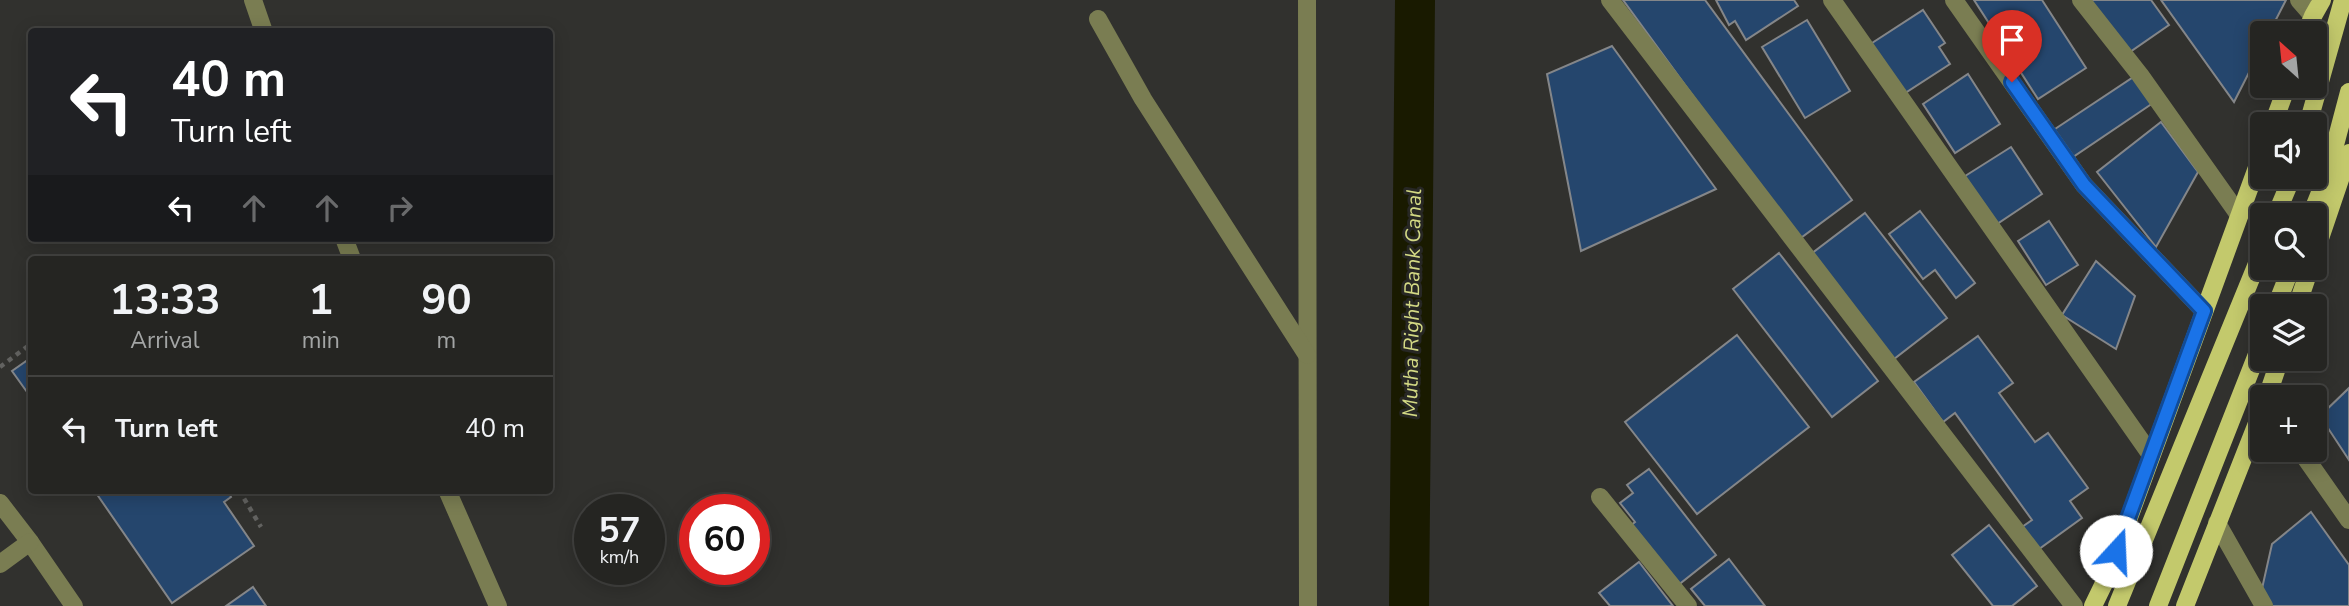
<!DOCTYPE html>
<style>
body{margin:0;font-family:"Nunito Sans",sans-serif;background:#31312f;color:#f1f3f6;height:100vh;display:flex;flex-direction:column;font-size:26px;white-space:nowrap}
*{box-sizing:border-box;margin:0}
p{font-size:23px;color:#a3a5a5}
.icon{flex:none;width:38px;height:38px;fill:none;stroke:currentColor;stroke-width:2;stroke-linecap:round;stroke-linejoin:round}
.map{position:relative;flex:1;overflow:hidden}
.drawer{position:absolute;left:28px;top:256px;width:525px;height:238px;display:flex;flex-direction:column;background:#252522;border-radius:7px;box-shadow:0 4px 18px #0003,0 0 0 2px #424240}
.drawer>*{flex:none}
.banner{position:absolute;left:28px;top:28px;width:525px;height:214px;border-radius:7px;box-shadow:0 4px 18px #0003,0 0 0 2px #424240;background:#202124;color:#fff;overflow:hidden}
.needle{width:46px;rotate:333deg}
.controls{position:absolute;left:2250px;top:21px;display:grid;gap:14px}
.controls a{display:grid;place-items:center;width:77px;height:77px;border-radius:7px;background:#252522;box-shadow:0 4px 18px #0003,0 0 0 2px #424240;font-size:35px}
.speed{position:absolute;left:574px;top:494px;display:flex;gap:14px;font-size:35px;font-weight:700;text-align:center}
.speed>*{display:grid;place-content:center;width:91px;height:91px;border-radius:50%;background:#252522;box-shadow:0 4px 18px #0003,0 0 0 2px #424240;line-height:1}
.speed small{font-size:18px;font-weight:400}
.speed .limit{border:10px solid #d22;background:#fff;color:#111}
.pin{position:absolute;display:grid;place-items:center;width:60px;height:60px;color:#fff;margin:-72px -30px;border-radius:50% 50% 50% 0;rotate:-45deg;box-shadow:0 0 7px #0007}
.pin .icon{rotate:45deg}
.me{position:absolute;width:77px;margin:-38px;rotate:20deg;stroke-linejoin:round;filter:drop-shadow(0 0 5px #0008)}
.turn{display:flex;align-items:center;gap:24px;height:147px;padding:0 28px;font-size:32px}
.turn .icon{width:91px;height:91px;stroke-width:2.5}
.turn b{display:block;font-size:49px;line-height:60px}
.lanes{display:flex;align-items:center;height:66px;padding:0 28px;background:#0003;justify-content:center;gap:35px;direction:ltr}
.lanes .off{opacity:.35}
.eta{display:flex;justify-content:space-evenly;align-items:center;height:119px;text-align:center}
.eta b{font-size:42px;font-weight:700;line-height:49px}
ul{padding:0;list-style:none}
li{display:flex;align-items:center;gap:21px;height:105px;padding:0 28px;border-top:2px solid #424240}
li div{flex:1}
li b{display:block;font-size:26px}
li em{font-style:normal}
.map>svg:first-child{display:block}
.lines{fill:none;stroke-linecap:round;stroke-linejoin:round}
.canal{stroke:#191a00;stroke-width:40}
.building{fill:#25466d;stroke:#848689;stroke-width:2}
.path{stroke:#626260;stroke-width:4.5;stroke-dasharray:5 5;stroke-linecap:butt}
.minor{stroke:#7a7d52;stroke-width:18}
.major{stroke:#c3c96c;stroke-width:18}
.route-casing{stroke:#114b97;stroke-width:18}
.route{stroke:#1a73e8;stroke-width:12}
.labels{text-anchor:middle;stroke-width:6;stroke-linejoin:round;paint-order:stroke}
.water-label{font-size:21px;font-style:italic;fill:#d3d984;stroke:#272724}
</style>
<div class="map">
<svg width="2349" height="606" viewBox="0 0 2349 606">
<rect width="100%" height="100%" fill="#31312e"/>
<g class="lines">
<path class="canal" d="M1409,606L1415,0"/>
</g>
<g class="building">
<path d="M1623,0H1705L1852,200L1798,240Z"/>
<path d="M1716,0H1794L1798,6L1746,40L1735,21L1729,25Z"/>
<path d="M1974,0H2042L2086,68L2038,99Z"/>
<path d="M2089,0H2151L2169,25L2127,54Z"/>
<path d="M2161,0H2286L2269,33H2263V45L2234,102Z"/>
<path d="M1923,10L1945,43L1939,47L1950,64L1902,95L1869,45Z"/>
<path d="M1807,20L1850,91L1805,118L1762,47Z"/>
<path d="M1612,46L1716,189L1581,251L1547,74Z"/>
<path d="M1968,74L2000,124L1955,153L1923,104Z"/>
<path d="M2138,74L2156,101L2070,159L2052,131Z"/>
<path d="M2161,122L2198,172L2156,247L2097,172Z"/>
<path d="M2011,147L2042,194L1994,226L1962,178Z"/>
<path d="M1920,211L1975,283L1956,298L1935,270L1923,279L1889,234Z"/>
<path d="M1865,213L1947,318L1894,359L1811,254Z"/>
<path d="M2049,221L2078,265L2046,285L2018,241Z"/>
<path d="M1779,253L1878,381L1832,417L1733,289Z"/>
<path d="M2096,261L2135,296L2116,349L2062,315Z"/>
<path d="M1737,335L1809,427L1697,514L1625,422Z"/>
<path d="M1978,336L2013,383L1999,393L2035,442L2048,433L2088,488L2070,501L2082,518L2039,549L2022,527L2032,520L1955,413L1943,422L1914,382Z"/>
<path d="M32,357V399L12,371Z"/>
<path d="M2349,388V460L2320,416Z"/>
<path d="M1649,469L1716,555L1677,586L1630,526L1635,522L1620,503L1633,493L1627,485Z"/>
<path d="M94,490H227L231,497L224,502L254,546L172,603Z"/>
<path d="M2311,512L2349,565V606H2270L2261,593L2272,544Z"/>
<path d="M1989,525L2037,586L2012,606H1993L1952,555Z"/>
<path d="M1729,559L1765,606H1705L1691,589Z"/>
<path d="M1639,562L1673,606H1610L1599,593Z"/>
<path d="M253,587L266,606H226Z"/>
</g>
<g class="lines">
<g class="path">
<path d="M0,367L32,343"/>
<path d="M239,490L261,527"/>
</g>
<g class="minor">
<path d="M253,0L264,32"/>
<path d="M1307,0L1308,606"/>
<path d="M1610,0L2074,606"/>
<path d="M1832,0L2151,455"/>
<path d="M1954,0L2084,185L2204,311"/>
<path d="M2081,0L2140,75L2239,215"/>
<path d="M2299,0L2313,16"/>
<path d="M1098,19L1143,99L1307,355"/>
<path d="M344,238L352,259"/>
<path d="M2300,450L2349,520"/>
<path d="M447,490L498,606"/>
<path d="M1600,497L1688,606"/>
<path d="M0,503L30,542L74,606"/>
<path d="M2217,523L2264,606"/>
<path d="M0,564L30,542"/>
</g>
<g class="major">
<path d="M2306,33L2313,16L2322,0"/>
<path d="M2273,124L2287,86"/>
<path d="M2308,124L2343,0"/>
<path d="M2276,215L2292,177"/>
<path d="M2311,215L2327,175L2349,92"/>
<path d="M2315,253L2349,153"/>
<path d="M2276,306L2291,268"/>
<path d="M2297,306L2310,268"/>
<path d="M2267,397L2280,359"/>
<path d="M2093,606L2108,575L2263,151"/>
<path d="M2117,606L2263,249"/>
<path d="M2158,606L2263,339"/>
<path d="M2185,606L2263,408"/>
</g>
</g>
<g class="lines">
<defs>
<path id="route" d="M2012,82L2084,185L2204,311L2116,551"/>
</defs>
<use href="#route" class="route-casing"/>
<use href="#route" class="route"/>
</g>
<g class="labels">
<g class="water-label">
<text transform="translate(1412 303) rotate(-89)" y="7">Mutha Right Bank Canal</text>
</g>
</g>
</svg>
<div class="controls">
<a><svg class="needle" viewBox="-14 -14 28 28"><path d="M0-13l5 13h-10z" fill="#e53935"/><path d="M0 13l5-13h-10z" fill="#a3a5a5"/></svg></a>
<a><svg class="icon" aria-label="sound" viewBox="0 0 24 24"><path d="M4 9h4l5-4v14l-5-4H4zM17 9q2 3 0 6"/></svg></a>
<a><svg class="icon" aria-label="search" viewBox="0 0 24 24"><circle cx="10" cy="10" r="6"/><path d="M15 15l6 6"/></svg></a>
<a><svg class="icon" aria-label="layers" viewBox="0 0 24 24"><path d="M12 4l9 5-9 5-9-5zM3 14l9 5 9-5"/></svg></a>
<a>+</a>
</div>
<div class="speed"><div>57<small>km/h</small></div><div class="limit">60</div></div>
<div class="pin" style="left:2012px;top:82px;background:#d93025"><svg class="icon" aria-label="arrive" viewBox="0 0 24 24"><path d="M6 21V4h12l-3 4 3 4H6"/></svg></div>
<svg class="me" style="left:2116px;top:551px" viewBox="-20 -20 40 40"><circle r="19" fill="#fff"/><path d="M0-13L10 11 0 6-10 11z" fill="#1a73e8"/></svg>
<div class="banner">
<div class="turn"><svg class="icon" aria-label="left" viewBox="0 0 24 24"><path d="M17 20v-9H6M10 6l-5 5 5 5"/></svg><div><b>40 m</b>Turn left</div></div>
<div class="lanes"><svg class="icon" aria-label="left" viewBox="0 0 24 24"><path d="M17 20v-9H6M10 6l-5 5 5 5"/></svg><svg class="icon off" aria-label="ahead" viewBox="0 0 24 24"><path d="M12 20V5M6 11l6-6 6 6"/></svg><svg class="icon off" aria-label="ahead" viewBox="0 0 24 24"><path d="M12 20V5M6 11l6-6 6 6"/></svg><svg class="icon off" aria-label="right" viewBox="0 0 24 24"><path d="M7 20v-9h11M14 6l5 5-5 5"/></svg></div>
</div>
<section class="drawer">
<div class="eta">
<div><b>13:33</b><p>Arrival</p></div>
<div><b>1</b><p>min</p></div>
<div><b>90</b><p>m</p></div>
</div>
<ul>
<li><svg class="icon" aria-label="left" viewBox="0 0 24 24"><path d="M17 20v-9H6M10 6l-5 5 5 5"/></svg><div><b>Turn left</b></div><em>40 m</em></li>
</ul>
</section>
</div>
